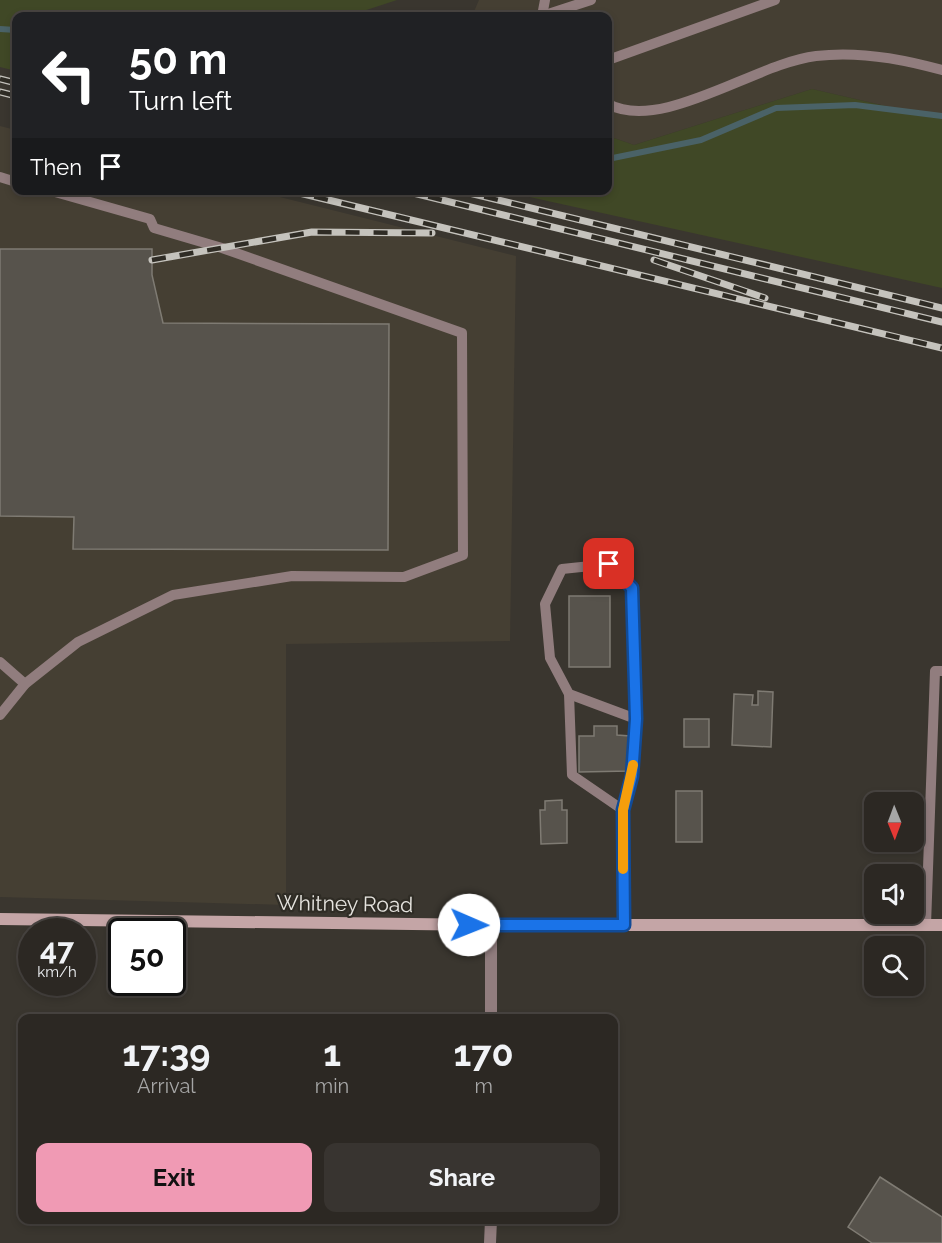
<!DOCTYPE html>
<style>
body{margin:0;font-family:Raleway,sans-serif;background:#383430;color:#f1f3f6;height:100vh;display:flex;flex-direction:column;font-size:22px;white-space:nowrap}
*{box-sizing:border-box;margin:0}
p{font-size:20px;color:#a6a6a6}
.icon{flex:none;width:33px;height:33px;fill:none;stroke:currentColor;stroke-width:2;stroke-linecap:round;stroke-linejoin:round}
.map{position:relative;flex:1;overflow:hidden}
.sheet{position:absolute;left:18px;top:1014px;width:600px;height:210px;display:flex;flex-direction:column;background:#2c2823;border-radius:12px;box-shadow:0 3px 9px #0003,0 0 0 2px #484441}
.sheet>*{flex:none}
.guide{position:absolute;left:12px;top:12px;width:600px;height:183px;border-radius:12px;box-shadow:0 3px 9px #0003,0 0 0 2px #484441;background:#202124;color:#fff;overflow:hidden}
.needle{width:39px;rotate:179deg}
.controls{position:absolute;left:864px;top:792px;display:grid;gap:12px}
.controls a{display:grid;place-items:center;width:60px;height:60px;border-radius:12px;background:#2c2823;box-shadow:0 3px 9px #0003,0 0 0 2px #484441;font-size:30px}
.speed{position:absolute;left:18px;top:918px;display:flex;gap:12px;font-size:30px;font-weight:700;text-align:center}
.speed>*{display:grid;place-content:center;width:78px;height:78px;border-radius:50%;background:#2c2823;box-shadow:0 3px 9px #0003,0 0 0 2px #484441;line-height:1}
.speed small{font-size:15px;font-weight:400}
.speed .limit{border:3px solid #111;border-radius:9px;background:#fff;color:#111}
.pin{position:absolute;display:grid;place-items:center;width:51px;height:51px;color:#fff;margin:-26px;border-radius:12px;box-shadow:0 3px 9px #0006}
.me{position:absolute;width:66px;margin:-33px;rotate:91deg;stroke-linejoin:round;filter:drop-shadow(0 0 4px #0008)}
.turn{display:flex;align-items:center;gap:21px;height:126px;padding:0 18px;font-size:27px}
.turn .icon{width:78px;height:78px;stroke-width:2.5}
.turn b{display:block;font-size:42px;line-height:51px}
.then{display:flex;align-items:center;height:57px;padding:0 18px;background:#0003;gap:12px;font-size:22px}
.eta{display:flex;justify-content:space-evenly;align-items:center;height:102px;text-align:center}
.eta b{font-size:36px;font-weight:700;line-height:42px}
.cta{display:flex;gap:12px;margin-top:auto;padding:12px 18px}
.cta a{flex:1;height:69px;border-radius:12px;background:#f09ab4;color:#111;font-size:24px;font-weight:700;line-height:69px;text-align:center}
.cta a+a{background:#383430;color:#f1f3f6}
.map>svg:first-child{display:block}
.built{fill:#453f33}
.green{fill:#404826}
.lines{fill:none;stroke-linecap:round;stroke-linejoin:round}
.stream{stroke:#4a6267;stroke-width:6}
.building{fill:#57534c;stroke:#7f7b73;stroke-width:1.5}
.service{stroke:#917d7e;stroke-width:10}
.minor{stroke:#917d7e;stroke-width:12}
.secondary{stroke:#c4a5a6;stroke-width:12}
.rail-casing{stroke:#c5c3bd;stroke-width:7}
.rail{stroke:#2f2c25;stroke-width:4.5;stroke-dasharray:14;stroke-linecap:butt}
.route-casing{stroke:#114b97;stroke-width:15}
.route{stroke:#1a73e8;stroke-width:10}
.slow{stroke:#f59e0b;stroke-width:10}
.labels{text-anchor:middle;stroke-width:4.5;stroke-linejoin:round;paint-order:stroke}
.street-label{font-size:21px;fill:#e6e4df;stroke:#2f2c25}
</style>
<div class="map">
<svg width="942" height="1243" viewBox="0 0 942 1243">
<rect width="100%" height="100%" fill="#3a362f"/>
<g class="built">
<path d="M479,0H942V119L812,89L634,145L608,136V16H472Z"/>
<path d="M0,126L16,130V190L256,191L516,256L510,641L286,644V905L0,897Z"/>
</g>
<g class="green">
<path d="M0,0H397L348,16H16V71L0,67Z"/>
<path d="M812,89L942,119V288L502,191L608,190V136L634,145Z"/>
</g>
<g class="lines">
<g class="stream">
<path d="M0,29L16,30"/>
<path d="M608,159L701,140L776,108L855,105L942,116"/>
</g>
</g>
<g class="building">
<path d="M0,249H152V275L163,323L389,324L388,550L73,549L74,517L0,516Z"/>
<rect x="569" y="596" width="41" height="71"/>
<path d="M758,691L773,692L771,747L732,745L734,694L753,695L752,705H758Z"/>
<rect x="684" y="719" width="25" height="28"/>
<path d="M594,726H617V735L630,736V771L579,772V736H594Z"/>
<rect x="676" y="791" width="26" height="51"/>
<path d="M562,800V810H567V843L541,844L540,810H545V801Z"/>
<path d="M880,1177L942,1217V1243H872L848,1227Z"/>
</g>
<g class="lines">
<g class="service">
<path d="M542,16L591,0"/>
<path d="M542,16L545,0"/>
<path d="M608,60L775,0"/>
<path d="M608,104C662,133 756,63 816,56C856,51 903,59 942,70"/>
<path d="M0,177L16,182"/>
<path d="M0,662L25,684"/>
<path d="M569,694L572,775L623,810"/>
<path d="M0,715L25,684L78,642L173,595L292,576L404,577L463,555L462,333L222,248L154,228L150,219L48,190"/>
<path d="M624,925L623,810L632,776L636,719L631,588L610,564L562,569L545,604L550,658L569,694L636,719"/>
<path d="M926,925L935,671H942"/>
</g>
<g class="minor">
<path d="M491,1018V925"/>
<path d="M490,1243L491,1220"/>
</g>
<path class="secondary" d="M0,919L491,925H942"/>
<defs>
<g id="rail">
<path d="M0,79L16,83"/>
<path d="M0,92L16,96"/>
<path d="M287,190L942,348"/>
<path d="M401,190L942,322"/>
<path d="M457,190L942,308"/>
<path d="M152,260L312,232L432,233"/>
<path d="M654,260L765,298"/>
</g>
</defs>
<use href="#rail" class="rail-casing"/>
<use href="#rail" class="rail"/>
</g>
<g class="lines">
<defs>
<path id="route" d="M469,925H624L623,810L632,776L636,719L632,588L609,564"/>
</defs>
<use href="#route" class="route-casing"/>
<use href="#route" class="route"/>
<path class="slow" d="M623,869V810L633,765"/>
</g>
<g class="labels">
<g class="street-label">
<text transform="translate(345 904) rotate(1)" y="7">Whitney Road</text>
</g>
</g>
</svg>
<div class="controls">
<a><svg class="needle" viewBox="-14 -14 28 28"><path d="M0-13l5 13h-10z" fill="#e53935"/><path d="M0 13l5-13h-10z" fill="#a6a6a6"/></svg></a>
<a><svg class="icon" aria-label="sound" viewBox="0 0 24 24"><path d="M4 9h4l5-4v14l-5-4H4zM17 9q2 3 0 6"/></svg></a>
<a><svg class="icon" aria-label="search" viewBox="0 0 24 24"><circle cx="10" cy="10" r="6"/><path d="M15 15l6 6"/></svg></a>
</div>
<div class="speed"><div>47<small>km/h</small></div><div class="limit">50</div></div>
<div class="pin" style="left:609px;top:564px;background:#d93025"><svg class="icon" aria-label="arrive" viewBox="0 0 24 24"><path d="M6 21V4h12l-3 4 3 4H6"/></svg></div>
<svg class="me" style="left:469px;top:925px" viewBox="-20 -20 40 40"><circle r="19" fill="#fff"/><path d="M0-13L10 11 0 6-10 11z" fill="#1a73e8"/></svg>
<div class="guide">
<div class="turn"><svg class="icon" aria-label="left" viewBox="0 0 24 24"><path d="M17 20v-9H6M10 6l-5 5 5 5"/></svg><div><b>50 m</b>Turn left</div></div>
<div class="then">Then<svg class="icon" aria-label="arrive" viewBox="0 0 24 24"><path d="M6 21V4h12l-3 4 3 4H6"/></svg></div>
</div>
<section class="sheet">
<div class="eta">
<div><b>17:39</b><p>Arrival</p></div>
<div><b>1</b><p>min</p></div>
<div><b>170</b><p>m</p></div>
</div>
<div class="cta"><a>Exit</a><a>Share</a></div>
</section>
</div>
